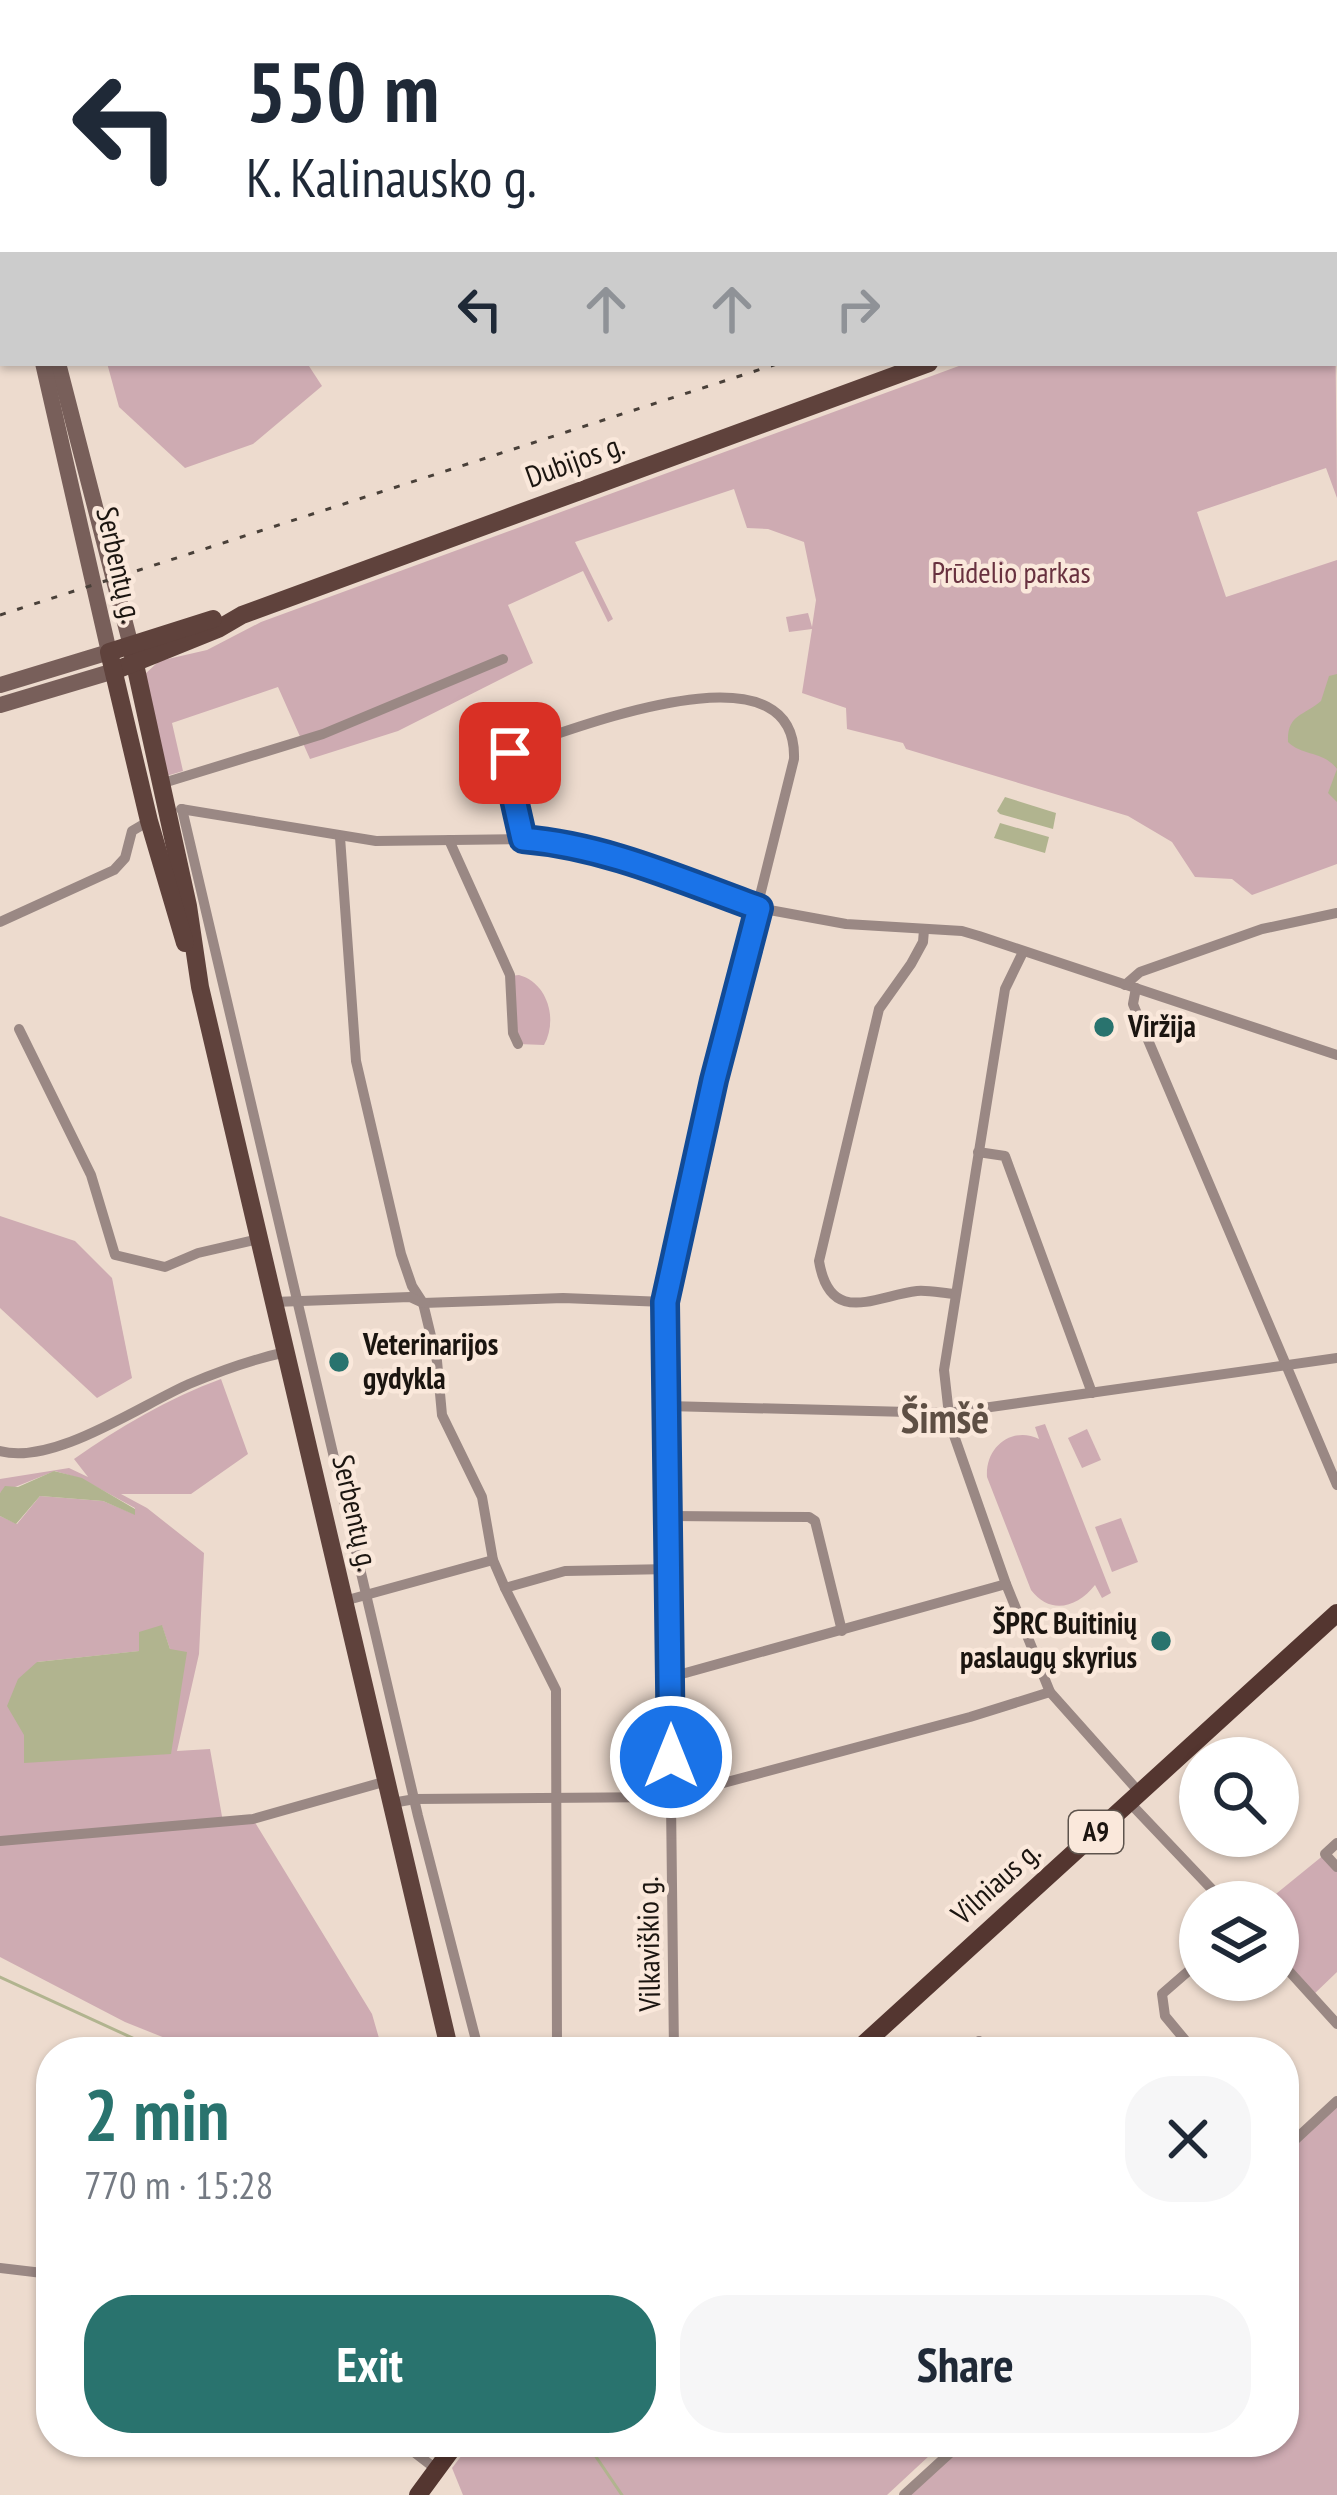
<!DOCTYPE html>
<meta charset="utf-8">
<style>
body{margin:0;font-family:"PT Sans Narrow",sans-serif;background:#f6f6f7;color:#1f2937;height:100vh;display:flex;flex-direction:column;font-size:45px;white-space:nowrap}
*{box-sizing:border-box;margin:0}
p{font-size:39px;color:#747a83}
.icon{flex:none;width:66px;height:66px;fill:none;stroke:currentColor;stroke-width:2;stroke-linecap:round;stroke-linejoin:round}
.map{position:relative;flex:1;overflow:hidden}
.drawer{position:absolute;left:36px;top:2037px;width:1263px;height:420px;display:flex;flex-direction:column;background:#fff;border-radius:48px;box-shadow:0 3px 9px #0004}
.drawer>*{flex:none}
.guide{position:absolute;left:0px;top:0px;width:1338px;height:366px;box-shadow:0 3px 9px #0004;background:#fff;color:#1f2937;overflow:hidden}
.tools{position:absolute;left:1179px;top:1737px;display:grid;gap:24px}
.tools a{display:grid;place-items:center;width:120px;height:120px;border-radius:50%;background:#fff;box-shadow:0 3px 9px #0004;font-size:60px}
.pin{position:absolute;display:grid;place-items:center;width:102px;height:102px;color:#fff;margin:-51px;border-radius:24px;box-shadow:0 6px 18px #0006}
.me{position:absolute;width:132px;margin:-66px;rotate:0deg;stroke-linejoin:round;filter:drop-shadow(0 0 9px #0008)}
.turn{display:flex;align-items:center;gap:42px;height:252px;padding:0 48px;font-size:54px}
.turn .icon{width:156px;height:156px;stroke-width:2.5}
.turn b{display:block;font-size:84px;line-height:102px}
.lanes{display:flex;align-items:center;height:114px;padding:0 48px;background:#0003;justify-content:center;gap:60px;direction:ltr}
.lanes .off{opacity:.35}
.round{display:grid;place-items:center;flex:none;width:126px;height:126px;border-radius:48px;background:#f6f6f7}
.head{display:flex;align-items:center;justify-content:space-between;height:204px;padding:0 48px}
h1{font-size:72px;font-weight:700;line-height:90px;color:#29736e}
.primary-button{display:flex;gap:24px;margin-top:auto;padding:24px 48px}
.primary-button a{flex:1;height:138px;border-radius:48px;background:#29736e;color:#fff;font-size:48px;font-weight:700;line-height:138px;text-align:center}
.primary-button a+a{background:#f6f6f7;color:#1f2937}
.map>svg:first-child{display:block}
.green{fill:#ceabb2;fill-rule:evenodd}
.water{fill:#b1b48f}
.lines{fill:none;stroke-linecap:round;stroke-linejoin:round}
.stream{stroke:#b1b48f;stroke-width:3}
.minor{stroke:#9a8884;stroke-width:10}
.secondary{stroke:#785f5a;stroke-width:16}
.primary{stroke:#5f423c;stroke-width:18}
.trunk{stroke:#543630;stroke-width:18}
.rail{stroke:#494039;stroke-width:3;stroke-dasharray:6 12;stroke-linecap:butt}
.route-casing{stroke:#114b97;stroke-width:30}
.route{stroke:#1a73e8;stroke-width:21}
.poi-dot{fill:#29736e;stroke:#fae8db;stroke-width:4.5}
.labels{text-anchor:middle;stroke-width:9;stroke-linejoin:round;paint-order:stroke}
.shield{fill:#fae8db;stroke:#5e544d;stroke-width:3}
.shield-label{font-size:27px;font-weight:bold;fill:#1b1510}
.street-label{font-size:30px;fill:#1b1510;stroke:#fae8db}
.park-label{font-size:30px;fill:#68313f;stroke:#fae8db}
.poi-label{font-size:30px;font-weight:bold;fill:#1b1510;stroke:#fae8db;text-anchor:start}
.district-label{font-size:42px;font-weight:bold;fill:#5e4f44;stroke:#fae8db}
</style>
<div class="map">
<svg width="1337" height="2495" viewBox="0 0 1337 2495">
<rect width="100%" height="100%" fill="#eddbce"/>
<g class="green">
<path d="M1335,300L1337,498L1326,468L1197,512L1226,597L1337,560V864L1252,895L1232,879L1195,877L1172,842L1128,816L906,749L903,743L847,729L846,708L802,693L812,629L789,632L786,617L808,613L812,627L816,600L804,542L768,529L747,528L734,489L575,542L613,619L608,622L583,571L508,605L533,663L398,731L310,759L278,687L172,723L183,771L163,777L144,675L159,661L207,650L261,622L967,363H1335Z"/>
<path d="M107,363H307L322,386L253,444L185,468L119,407Z"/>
<path d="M519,975C548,983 558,1020 544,1045L518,1044L510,976Z"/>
<path d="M0,1216L75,1241L112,1278L132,1378L97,1398L0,1308Z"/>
<path d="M221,1379L248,1454L191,1494H121L147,1508L204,1553L199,1654L177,1751L210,1749L223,1822L253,1819L372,2014L383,2052H200L125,2022L0,1957V1516L17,1524L40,1496L103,1501L134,1514L135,1508L82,1479L55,1471L0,1493V1479L69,1468L88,1477L74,1459C119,1427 169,1398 221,1379ZM162,1626L170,1649L24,1762V1735L37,1662L140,1651Z"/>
<path d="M1045,1424L1111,1593L1102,1598L1095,1585C1077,1608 1050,1615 1031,1590L987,1477C985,1446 1013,1426 1039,1439L1035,1427Z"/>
<path d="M1087,1429L1101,1460L1082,1468L1068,1438Z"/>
<path d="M1121,1518L1138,1562L1112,1572L1095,1527Z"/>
<path d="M1325,1854L1337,1867V1972L1312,1996L1278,1959V1902H1266Z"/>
<path d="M1337,2101V2495H904L962,2442H1284V2150Z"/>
<path d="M472,2442H944L887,2495H463L452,2468Z"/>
</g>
<g class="water">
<path d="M1337,674V802L1328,793L1337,769C1324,751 1302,756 1288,742C1287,714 1304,716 1321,701L1329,676Z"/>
<path d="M1005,797L1056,813L1053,829L1000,814L997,811Z"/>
<path d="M1000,823L1049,837L1045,853L994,838Z"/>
<path d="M54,1471L82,1478L135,1509V1515L103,1501L40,1496L16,1524L0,1516V1493L5,1486L18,1487Z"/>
<path d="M162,1625L170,1649L187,1652L171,1754L24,1763V1735L7,1706L18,1679L37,1662L139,1651V1632Z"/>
</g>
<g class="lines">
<g class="stream">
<path d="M0,1977L163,2052"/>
<path d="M586,2442L622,2495"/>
</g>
<g class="minor">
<path d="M1334,0L1337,6"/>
<path d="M847,3V0"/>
<path d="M1335,108L1337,107"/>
<path d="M1335,300L1337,304"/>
<path d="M160,784L323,734L503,659"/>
<path d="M181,809L376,841L523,839L566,843L619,856L759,908L846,924L962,931L979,936L1337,1055"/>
<path d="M182,809L418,1816L479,2052"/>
<path d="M340,837L356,1061L401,1254L412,1286L423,1303L437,1361L442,1415L482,1497L493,1560L505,1588L556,1690L557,2051"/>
<path d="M523,839L507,764L515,748C573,730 798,638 794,759L714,1080L665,1302L674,2052"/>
<path d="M449,840L510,975L513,1033L518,1044"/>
<path d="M0,922L114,870L125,858L132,831L149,821"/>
<path d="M924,930L923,942L911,964L879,1009L819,1261C830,1327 875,1296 917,1291C928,1290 942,1293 955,1294"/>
<path d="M1023,952L1005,989L944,1370L950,1424L1006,1584L1050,1692L1140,1793"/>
<path d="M1125,985L1140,972L1262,929L1337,913"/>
<path d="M1136,988L1133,1004L1145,1033L1337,1485"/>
<path d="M19,1029L91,1175L115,1255L165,1267L198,1253L259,1239"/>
<path d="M978,1152L1005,1156L1092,1393"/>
<path d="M274,1302L410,1297L423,1303L563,1298L665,1302"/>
<path d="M667,1406L948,1413L1337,1358"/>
<path d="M0,1451C53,1466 141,1405 189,1384C220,1371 254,1359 286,1352"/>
<path d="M670,1516L809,1517L815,1521L842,1631"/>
<path d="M505,1588L565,1571L671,1569"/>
<path d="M344,1601L493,1560"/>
<path d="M671,1677L1006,1584"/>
<path d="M1129,1802L1224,1902"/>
<path d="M392,1803L415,1799L671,1797L970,1717L1050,1692"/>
<path d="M0,1841L253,1819L387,1781"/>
<path d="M1337,1843L1325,1854L1337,1867"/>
<path d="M1278,1959L1337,2024"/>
<path d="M548,2052L674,2050"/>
<path d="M968,2052L979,2041L989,2052"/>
<path d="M1195,2052L1165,2016L1162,1994L1200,1961"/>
<path d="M1284,2150L1337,2101"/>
<path d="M0,2268L51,2274"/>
<path d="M401,2442L436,2469"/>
<path d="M904,2495L962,2442"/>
</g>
<g class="secondary">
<path d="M0,152L3,164"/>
<path d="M58,363L131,646"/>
<path d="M0,685L109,652L43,363"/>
<path d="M0,705L114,671"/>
</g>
<g class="primary">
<path d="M1335,214L1337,213"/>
<path d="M131,646L188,906L200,987L450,2052"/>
<path d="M114,671L218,629L242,615L929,363"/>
<path d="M185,943L149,821L109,652L213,619"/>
</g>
<g class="trunk">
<path d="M855,2052L1337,1613"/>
<path d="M418,2495L457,2442"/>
</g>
<g class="rail">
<path d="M433,0L434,3"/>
<path d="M1335,162L1337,161"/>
<path d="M0,615L780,363"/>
</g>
</g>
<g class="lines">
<defs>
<path id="route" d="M510,753L506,764L523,839C606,846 681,880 759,908L714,1080L665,1302L671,1757"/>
</defs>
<use href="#route" class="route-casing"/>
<use href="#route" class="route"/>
</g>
<g class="poi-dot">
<circle cx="1104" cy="1027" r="12"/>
<circle cx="339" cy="1362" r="12"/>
<circle cx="1161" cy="1641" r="12"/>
</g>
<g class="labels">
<rect class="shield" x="1069" y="1811" width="54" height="42" rx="9"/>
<g class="shield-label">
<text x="1096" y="1841">A9</text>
</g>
<g class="street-label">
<text transform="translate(575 461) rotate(-20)" y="10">Dubijos g.</text>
<text transform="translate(119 565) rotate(77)" y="10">Serbentų g.</text>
<text transform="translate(355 1513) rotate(77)" y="10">Serbentų g.</text>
<text transform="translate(996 1883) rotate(-42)" y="10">Vilniaus g.</text>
<text transform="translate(649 1944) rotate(-91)" y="10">Vilkaviškio g.</text>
</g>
<g class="park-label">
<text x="1011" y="583">Prūdelio parkas</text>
</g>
<g class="poi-label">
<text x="1128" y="1037">Viržija</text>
<text x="363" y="1355">Veterinarijos<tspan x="363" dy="34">gydykla</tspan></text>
<text x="1137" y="1634" text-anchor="end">ŠPRC Buitinių<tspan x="1137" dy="34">paslaugų skyrius</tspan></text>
</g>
<g class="district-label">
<text x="945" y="1433">Šimšė</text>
</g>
</g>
</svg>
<div class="tools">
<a><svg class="icon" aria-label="search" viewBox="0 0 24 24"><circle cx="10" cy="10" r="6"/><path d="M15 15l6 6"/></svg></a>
<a><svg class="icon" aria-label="layers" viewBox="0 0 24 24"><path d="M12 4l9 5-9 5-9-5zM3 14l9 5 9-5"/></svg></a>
</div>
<div class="pin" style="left:510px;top:753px;background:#d93025"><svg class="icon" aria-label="arrive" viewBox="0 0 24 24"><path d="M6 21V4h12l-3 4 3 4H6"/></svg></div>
<svg class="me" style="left:671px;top:1757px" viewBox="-20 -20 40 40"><circle r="17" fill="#1a73e8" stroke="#fff" stroke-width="3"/><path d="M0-11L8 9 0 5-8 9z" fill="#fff"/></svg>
<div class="guide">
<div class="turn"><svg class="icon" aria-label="left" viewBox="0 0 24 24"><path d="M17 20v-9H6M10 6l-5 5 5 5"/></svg><div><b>550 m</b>K. Kalinausko g.</div></div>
<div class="lanes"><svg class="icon" aria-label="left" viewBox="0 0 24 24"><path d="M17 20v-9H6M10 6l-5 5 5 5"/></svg><svg class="icon off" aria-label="ahead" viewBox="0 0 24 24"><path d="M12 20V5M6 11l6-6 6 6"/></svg><svg class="icon off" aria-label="ahead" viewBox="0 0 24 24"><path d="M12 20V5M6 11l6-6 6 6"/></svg><svg class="icon off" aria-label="right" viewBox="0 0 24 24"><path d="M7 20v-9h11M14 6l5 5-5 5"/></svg></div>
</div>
<section class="drawer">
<div class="head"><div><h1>2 min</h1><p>770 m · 15:28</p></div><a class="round"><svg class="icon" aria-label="close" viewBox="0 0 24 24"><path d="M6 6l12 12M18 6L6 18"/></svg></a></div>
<div class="primary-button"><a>Exit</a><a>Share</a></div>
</section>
</div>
